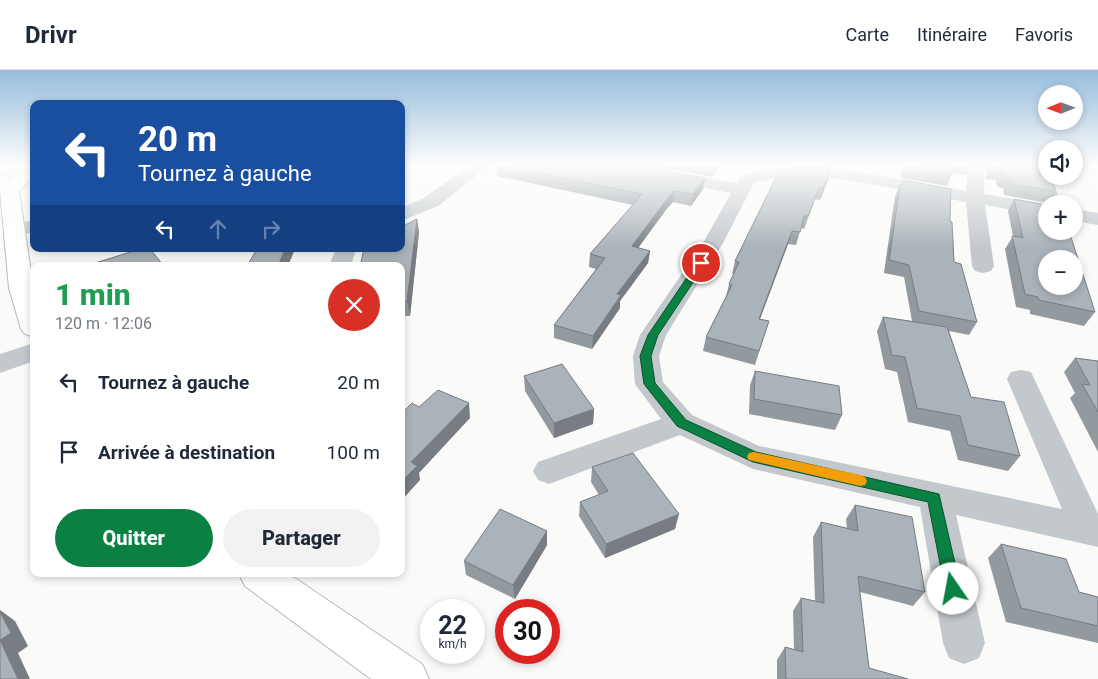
<!DOCTYPE html>
<html lang="fr">
<meta charset="utf-8">
<style>
body{margin:0;font-family:Roboto,sans-serif;background:#f2f2f3;color:#1f2937;height:100vh;display:flex;flex-direction:column;font-size:19px;white-space:nowrap}
*{box-sizing:border-box;margin:0}
p{font-size:16px;color:#747a83}
.icon{flex:none;width:28px;height:28px;fill:none;stroke:currentColor;stroke-width:2;stroke-linecap:round;stroke-linejoin:round}
.map{position:relative;flex:1;overflow:hidden}
.panel{position:absolute;left:30px;top:192px;width:375px;height:315px;display:flex;flex-direction:column;background:#fff;border-radius:10px;box-shadow:0 2px 8px #0003}
.panel>*{flex:none}
.guide{position:absolute;left:30px;top:30px;width:375px;height:152px;border-radius:10px;box-shadow:0 2px 8px #0003;background:#1a4fa0;color:#fff;overflow:hidden}
.needle{width:32px;rotate:269deg}
.buttons{position:absolute;left:1038px;top:15px;display:grid;gap:10px}
.buttons a{display:grid;place-items:center;width:45px;height:45px;border-radius:50%;background:#fff;box-shadow:0 2px 8px #0003;font-size:25px}
.speed{position:absolute;left:420px;top:529px;display:flex;gap:10px;font-size:25px;font-weight:700;text-align:center}
.speed>*{display:grid;place-content:center;width:65px;height:65px;border-radius:50%;background:#fff;box-shadow:0 2px 8px #0003;line-height:1}
.speed small{font-size:12px;font-weight:400}
.speed .limit{border:8px solid #d22;background:#fff;color:#111}
.pin{position:absolute;display:grid;place-items:center;width:42px;height:42px;color:#fff;margin:-21px;border:2px solid #fff;border-radius:50%;box-shadow:0 1px 5px #0007}
.me{position:absolute;width:55px;margin:-28px;rotate:348deg;stroke-linejoin:round;filter:drop-shadow(0 0 4px #0008)}
.turn{display:flex;align-items:center;gap:18px;height:105px;padding:0 25px;font-size:22px}
.turn .icon{width:65px;height:65px;stroke-width:2.5}
.turn b{display:block;font-size:35px;line-height:42px}
.lanes{display:flex;align-items:center;height:48px;padding:0 25px;background:#0003;justify-content:center;gap:25px;direction:ltr}
.lanes .off{opacity:.35}
.round{display:grid;place-items:center;flex:none;width:52px;height:52px;border-radius:26px;background:#f2f2f3}
.headline{display:flex;align-items:center;justify-content:space-between;height:85px;padding:0 25px}
h1{font-size:30px;font-weight:800;line-height:38px;color:#1e9e55}
.primary-button{display:flex;gap:10px;margin-top:auto;padding:10px 25px}
.primary-button a{flex:1;height:58px;border-radius:30px;background:#0b8043;color:#fff;font-size:20px;font-weight:800;line-height:58px;text-align:center}
.primary-button a+a{background:#f2f2f3;color:#1f2937}
ul{padding:0;list-style:none}
li{display:flex;align-items:center;gap:15px;height:70px;padding:0 25px}
li div{flex:1}
li b{display:block;font-size:19px}
li em{font-style:normal}
header{display:flex;align-items:center;gap:30px;box-sizing:border-box;height:70px;padding:0 25px;background:#fff;border-bottom:1px solid #e0e1e3}
header strong{font-size:24px}
nav{display:flex;gap:28px;margin-inline-start:auto;font-size:18px}
.map>svg:first-child{display:block}
.lines{fill:none;stroke-linecap:round;stroke-linejoin:round}
.secondary-casing{stroke:#b3babf;stroke-width:2}
.street{fill:#c3c8cc;fill-rule:evenodd}
.secondary{fill:#fff;fill-rule:evenodd}
.wall{fill:#929a9f}
.shaded-wall{fill:#777d82}
.building{fill:#aab3b9;stroke:#777d82;fill-rule:evenodd}
.route{fill:#0b8043;stroke:#07532c}
.slow{fill:#f59e0b}
</style>
<header>
<strong>Drivr</strong>
<nav><a>Carte</a><a>Itinéraire</a><a>Favoris</a></nav>
</header>
<div class="map">
<svg width="1098" height="609" viewBox="0 0 1098 609">
<rect width="100%" height="100%" fill="#fafaf8"/>
<g class="lines">
<defs>
<g id="secondary">
<path d="M26,94H34V105L19,121L34,222V267L25,264L21,259L9,218L0,120V104L6,105L10,110Z"/>
<path d="M239,504H289L422,594L429,609H371L245,516Z"/>
</g>
</defs>
<use href="#secondary" class="secondary-casing"/>
<g class="street">
<path d="M472,94H491L438,136L401,151V138L424,128Z"/>
<path d="M970,94H980L984,98V124L1046,134V146L985,135L994,196L991,201L983,203L975,201L972,196L966,132C940,127 913,122 887,117C842,109 798,100 754,113L723,173L666,265L659,286L663,312L692,345L759,376L1062,439L1007,309L1011,302L1021,300L1031,302L1098,444V477L956,445L985,573L979,588L964,594L949,588L943,573L920,437L753,399L680,365L549,414L538,410L533,401L538,392L661,349L635,314L633,286L640,265L703,173L731,123L664,110L661,106L664,102L670,101L737,113L741,106L767,99L807,96L847,100L966,121L968,98Z"/>
<path d="M1074,139L1098,143V155L1074,151Z"/>
<path d="M34,150V162L14,166L7,164L4,160L7,156Z"/>
<path d="M336,179H356L351,196H329Z"/>
<path d="M34,273V291L0,303V284Z"/>
</g>
<use href="#secondary" class="secondary"/>
</g>
<g class="wall">
<path d="M497,94H721L712,107L670,99L665,100L703,119L691,136L673,132L668,137L638,178L650,181L648,193L620,231V238L592,279L554,268V255L596,199L589,197L590,184L633,135L497,106L496,95Z"/>
<path d="M785,94H834L833,97L807,94L785,96Z"/>
<path d="M896,94H971L966,105L952,103L947,116L901,108L902,95Z"/>
<path d="M982,94H1044V97L1051,106L1060,134H1047V133L1004,125L1003,118L997,117L996,110L986,109V98Z"/>
<path d="M828,110L820,130L815,129L804,159L801,158L796,175L788,174L760,249L769,251L755,295L703,281L706,267L726,227L729,214L734,204H732L735,191Z"/>
<path d="M904,110L950,151L954,192L977,252L969,265L949,261L971,327L1020,386L1008,401L958,390L950,361L908,352L897,302L885,299L877,261L883,247L912,251L904,207L884,203L895,126L900,115H902Z"/>
<path d="M1014,129L1095,242L1084,256L1030,244V240L1016,237L1005,179L1013,166L1008,141Z"/>
<path d="M417,149L419,162L410,246H401V196Z"/>
<path d="M1075,288L1098,291V382L1070,328L1075,323L1064,302Z"/>
<path d="M755,301L842,345L835,360L749,344L750,315Z"/>
<path d="M524,306L594,339L593,354L554,368L525,321Z"/>
<path d="M592,397L675,459L605,488L579,446L580,432L599,425L591,412Z"/>
<path d="M855,435L925,522L913,536L860,522L869,598L908,609H777V590L785,577L794,580L793,541L801,528L815,531L813,467L821,452L847,458L846,449Z"/>
<path d="M547,461V475L515,529L466,505L464,491Z"/>
<path d="M1001,474L1079,522L1098,527V573L1006,552L988,488Z"/>
</g>
<g class="shaded-wall">
<path d="M661,94H671L670,99L664,100Z"/>
<path d="M715,94H721L712,107L714,95Z"/>
<path d="M831,98L828,110L820,130L823,118Z"/>
<path d="M705,108L703,119L691,136L693,124Z"/>
<path d="M675,121L673,132L668,137L630,189L632,176L670,125Z"/>
<path d="M417,149L419,162L410,246L407,231Z"/>
<path d="M792,161L788,174L755,262L759,249Z"/>
<path d="M285,179H295L288,196H278Z"/>
<path d="M650,181L648,193L620,231V238L592,279L593,266L617,224Z"/>
<path d="M469,333L470,348L419,403L420,410L401,431V412L411,392Z"/>
<path d="M594,339L593,354L554,368V353Z"/>
<path d="M679,444L675,459L605,488L606,474Z"/>
<path d="M547,461V475L515,529L513,515Z"/>
<path d="M0,540L15,551L28,576L18,583L30,609H18L0,570Z"/>
</g>
<g class="building">
<path d="M497,94H661L665,101L705,108L693,124L675,121L670,125L632,176L650,181L617,224L621,225L593,266L554,255L605,188L590,184L642,124L496,95Z"/>
<path d="M705,94H715L714,95Z"/>
<path d="M906,94H952V104L906,96Z"/>
<path d="M992,94H1044V97H1046V106H1051L1060,134H1055L1054,121L1011,114L1009,107L1003,106L1002,99L992,97Z"/>
<path d="M807,97L831,98L823,118H819L808,146H804L800,162L792,161L759,249L769,251L759,281L706,267L732,215L729,214L739,192L735,191L780,99Z"/>
<path d="M904,110L951,119L950,151L952,152L954,192L961,194L977,252L919,241L909,195L889,190L900,115H904Z"/>
<path d="M1014,129L1046,135V161H1069L1095,242L1039,230L1038,227L1025,224L1012,166L1023,168ZM1046,189H1074V216H1046Z"/>
<path d="M417,149L407,231L401,232V196H360L364,179H401V157Z"/>
<path d="M140,179H150L164,196H93L92,194Z"/>
<path d="M257,179H285L278,196H247Z"/>
<path d="M883,247L947,257L971,327L1004,332L1020,386L968,375L960,346L917,338L905,287L892,285Z"/>
<path d="M1075,288L1098,291V342L1082,314L1090,315Z"/>
<path d="M562,294L594,339L554,353L524,306Z"/>
<path d="M755,301L839,316L842,345L754,329Z"/>
<path d="M438,320L469,333L411,392L417,396L401,412V344L412,333L419,337Z"/>
<path d="M633,383L679,444L606,474L580,432L608,421L592,397Z"/>
<path d="M855,435L912,447L925,522L858,506L869,598L908,609H786L785,577L803,582L801,528L824,533L821,452L858,461Z"/>
<path d="M500,439L547,461L513,515L464,491Z"/>
<path d="M1001,474L1066,489L1079,522L1098,527V556L1021,538Z"/>
<path d="M0,542L11,563L0,570Z"/>
<path d="M0,570L18,609H0Z"/>
</g>
<linearGradient id="sky" x2="0" y2="1"><stop stop-color="#96bcdc"/><stop offset="0.53" stop-color="#fdfdfc"/><stop offset="1" stop-color="#fdfdfc" stop-opacity="0"/></linearGradient>
<rect width="1098" height="179" fill="url(#sky)"/>
<path class="route" d="M701,190L706,193L658,265L651,286L655,313L686,350L756,382L939,424L961,519L959,524L953,526L948,524L945,519L928,432L753,392L677,356L644,314L640,286L648,265L698,191Z"/>
<path class="slow" d="M754,382L860,405L865,407L867,411L865,415L860,416L749,390L747,387L749,383Z"/>
</svg>
<div class="buttons">
<a><svg class="needle" viewBox="-14 -14 28 28"><path d="M0-13l5 13h-10z" fill="#e53935"/><path d="M0 13l5-13h-10z" fill="#747a83"/></svg></a>
<a><svg class="icon" aria-label="sound" viewBox="0 0 24 24"><path d="M4 9h4l5-4v14l-5-4H4zM17 9q2 3 0 6"/></svg></a>
<a>+</a>
<a>−</a>
</div>
<div class="speed"><div>22<small>km/h</small></div><div class="limit">30</div></div>
<div class="pin" style="left:701px;top:193px;background:#d93025"><svg class="icon" aria-label="arrive" viewBox="0 0 24 24"><path d="M6 21V4h12l-3 4 3 4H6"/></svg></div>
<svg class="me" style="left:953px;top:519px" viewBox="-20 -20 40 40"><circle r="19" fill="#fff"/><path d="M0-13L10 11 0 6-10 11z" fill="#0b8043"/></svg>
<div class="guide">
<div class="turn"><svg class="icon" aria-label="left" viewBox="0 0 24 24"><path d="M17 20v-9H6M10 6l-5 5 5 5"/></svg><div><b>20 m</b>Tournez à gauche</div></div>
<div class="lanes"><svg class="icon" aria-label="left" viewBox="0 0 24 24"><path d="M17 20v-9H6M10 6l-5 5 5 5"/></svg><svg class="icon off" aria-label="ahead" viewBox="0 0 24 24"><path d="M12 20V5M6 11l6-6 6 6"/></svg><svg class="icon off" aria-label="right" viewBox="0 0 24 24"><path d="M7 20v-9h11M14 6l5 5-5 5"/></svg></div>
</div>
<section class="panel">
<div class="headline"><div><h1>1 min</h1><p>120 m · 12:06</p></div><a class="round" style="background:#d93025;color:#fff"><svg class="icon" aria-label="close" viewBox="0 0 24 24"><path d="M6 6l12 12M18 6L6 18"/></svg></a></div>
<ul>
<li><svg class="icon" aria-label="left" viewBox="0 0 24 24"><path d="M17 20v-9H6M10 6l-5 5 5 5"/></svg><div><b>Tournez à gauche</b></div><em>20 m</em></li>
<li><svg class="icon" aria-label="arrive" viewBox="0 0 24 24"><path d="M6 21V4h12l-3 4 3 4H6"/></svg><div><b>Arrivée à destination</b></div><em>100 m</em></li>
</ul>
<div class="primary-button"><a>Quitter</a><a>Partager</a></div>
</section>
</div>
